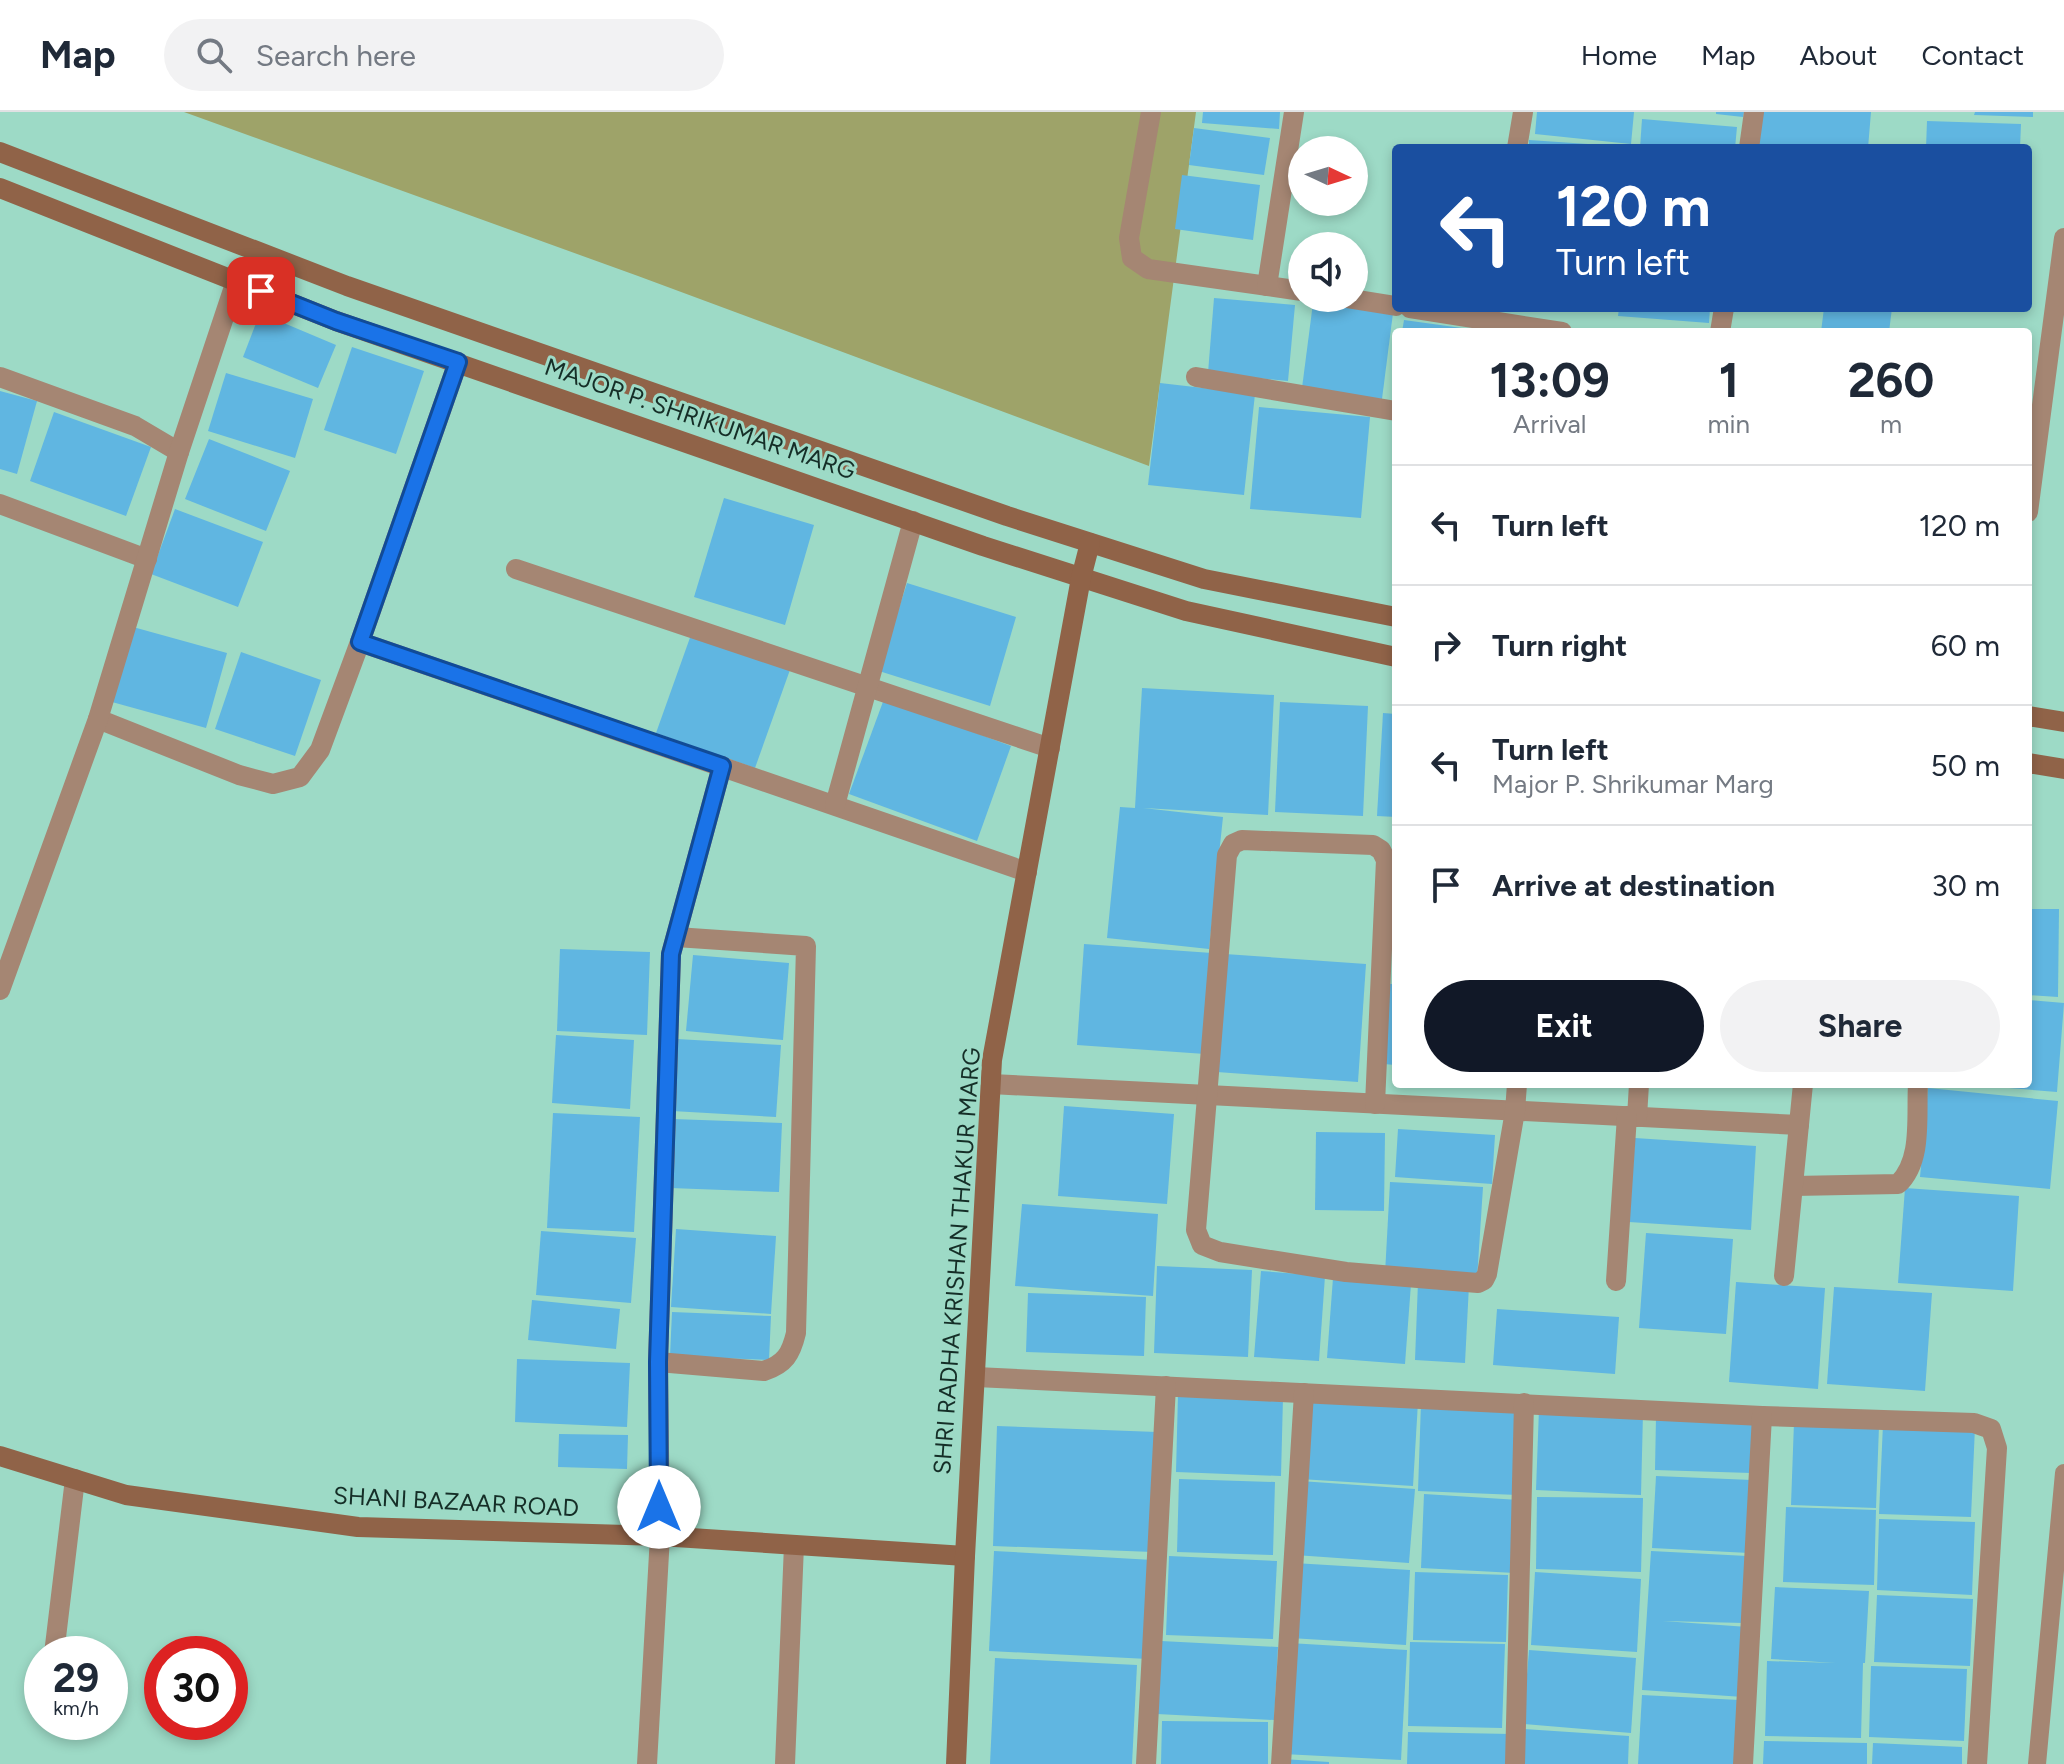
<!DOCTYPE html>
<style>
body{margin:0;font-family:Figtree,sans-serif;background:#f2f2f3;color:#1f2937;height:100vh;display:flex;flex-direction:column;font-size:30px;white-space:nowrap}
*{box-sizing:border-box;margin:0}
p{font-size:26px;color:#747a83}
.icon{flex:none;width:44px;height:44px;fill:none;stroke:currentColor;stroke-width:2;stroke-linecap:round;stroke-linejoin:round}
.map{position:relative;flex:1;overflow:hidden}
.sheet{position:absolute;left:1392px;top:216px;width:640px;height:760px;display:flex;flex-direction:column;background:#fff;border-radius:8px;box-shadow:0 4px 12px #0003}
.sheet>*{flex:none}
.banner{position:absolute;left:1392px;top:32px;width:640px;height:168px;border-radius:8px;box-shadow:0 4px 12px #0003;background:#1a4fa0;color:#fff;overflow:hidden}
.needle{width:52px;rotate:94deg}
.buttons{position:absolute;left:1288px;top:24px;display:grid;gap:16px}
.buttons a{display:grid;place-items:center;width:80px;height:80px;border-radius:50%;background:#fff;box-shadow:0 4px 12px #0003;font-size:40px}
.speed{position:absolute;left:24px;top:1524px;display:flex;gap:16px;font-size:40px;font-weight:700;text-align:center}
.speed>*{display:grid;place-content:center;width:104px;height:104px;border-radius:50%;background:#fff;box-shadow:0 4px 12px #0003;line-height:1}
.speed small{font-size:20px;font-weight:400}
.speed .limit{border:12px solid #d22;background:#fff;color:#111}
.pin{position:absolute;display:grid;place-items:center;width:68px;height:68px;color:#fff;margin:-34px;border-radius:16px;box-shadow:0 4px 12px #0006}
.me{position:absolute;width:88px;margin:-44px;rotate:0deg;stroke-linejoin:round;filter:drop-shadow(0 0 6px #0008)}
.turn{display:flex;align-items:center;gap:28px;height:168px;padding:0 32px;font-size:36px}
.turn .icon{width:104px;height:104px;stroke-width:2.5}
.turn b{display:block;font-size:56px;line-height:68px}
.eta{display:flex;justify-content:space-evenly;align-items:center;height:136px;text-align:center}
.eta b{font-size:48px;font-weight:700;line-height:56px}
.primary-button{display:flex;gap:16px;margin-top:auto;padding:16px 32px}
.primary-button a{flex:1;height:92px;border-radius:48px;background:#111827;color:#fff;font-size:32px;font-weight:700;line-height:92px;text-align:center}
.primary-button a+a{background:#f2f2f3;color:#1f2937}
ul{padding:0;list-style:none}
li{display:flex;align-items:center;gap:24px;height:120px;padding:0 32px;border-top:2px solid #e0e1e3}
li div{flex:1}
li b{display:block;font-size:30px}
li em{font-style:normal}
header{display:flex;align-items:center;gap:48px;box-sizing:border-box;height:112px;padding:0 40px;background:#fff;border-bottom:2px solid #e0e1e3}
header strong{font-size:38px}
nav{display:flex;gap:44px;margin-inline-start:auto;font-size:28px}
.search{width:560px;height:72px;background:#f2f2f3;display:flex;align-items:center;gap:20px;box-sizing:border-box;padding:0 28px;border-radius:44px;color:#747a83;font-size:30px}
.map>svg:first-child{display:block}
.green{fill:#9ea369}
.building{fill:#60b6e1}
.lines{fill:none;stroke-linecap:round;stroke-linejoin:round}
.lane{stroke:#a58673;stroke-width:18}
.street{stroke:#a58673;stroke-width:20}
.secondary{stroke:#906348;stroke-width:20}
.route-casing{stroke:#114b97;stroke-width:20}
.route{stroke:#1a73e8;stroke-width:14}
.labels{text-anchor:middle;stroke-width:6;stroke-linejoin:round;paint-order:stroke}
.street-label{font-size:24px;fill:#152e27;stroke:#9ddac6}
</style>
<header>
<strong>Map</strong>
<div class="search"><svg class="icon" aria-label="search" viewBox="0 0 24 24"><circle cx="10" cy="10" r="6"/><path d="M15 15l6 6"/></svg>Search here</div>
<nav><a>Home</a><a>Map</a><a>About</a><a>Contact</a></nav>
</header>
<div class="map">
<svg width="2064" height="1652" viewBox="0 0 2064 1652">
<rect width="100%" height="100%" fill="#9ddac6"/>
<path class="green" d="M184,0H1196L1149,354L638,164Z"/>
<g class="building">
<path d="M1203,0H1280L1279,17L1202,11Z"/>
<path d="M1537,0H1634L1631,32L1535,22Z"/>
<path d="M1716,0H1744L1743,5L1716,2Z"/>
<path d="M1760,0H1871L1868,36H1757Z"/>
<path d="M1975,0H2033V5L1974,3Z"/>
<path d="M1642,7L1737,15L1735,36H1640Z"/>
<path d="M1927,9L2021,12L2020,36H1926Z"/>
<path d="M1194,16L1270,26L1264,63L1189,53Z"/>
<path d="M1529,28L1617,34V36H1529Z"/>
<path d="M1182,63L1260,73L1253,128L1175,117Z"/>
<path d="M1214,186L1295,193L1288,269L1208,261Z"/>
<path d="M1313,191L1393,201L1382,287L1302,276Z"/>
<path d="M1619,196H1710L1709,211L1618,204Z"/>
<path d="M1824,196H1892L1889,220H1821Z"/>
<path d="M260,201L336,233L318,276L243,245Z"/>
<path d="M1404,208L1469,217L1468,220H1402Z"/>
<path d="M352,235L424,259L396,342L324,318Z"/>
<path d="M226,261L313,287L295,346L208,319Z"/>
<path d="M1160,271L1255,282L1244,383L1148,373Z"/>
<path d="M0,279L37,289L17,362L0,357Z"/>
<path d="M1259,295L1370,305L1361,406L1250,397Z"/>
<path d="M54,300L151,335L126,404L30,369Z"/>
<path d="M209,327L290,359L266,419L185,387Z"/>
<path d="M724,386L814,413L785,513L694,485Z"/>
<path d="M175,397L263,430L238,495L151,462Z"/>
<path d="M907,471L1016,505L990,594L879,559Z"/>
<path d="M133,515L227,541L206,616L112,590Z"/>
<path d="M692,520L791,555L755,656L656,621Z"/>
<path d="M241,540L321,568L295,644L215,617Z"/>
<path d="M1142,576L1274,583L1268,703L1143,696L1223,705L1209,837L1107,826L1120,695L1135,696Z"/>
<path d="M884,587L1011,634L977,729L849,682Z"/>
<path d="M1280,590L1368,594L1363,704L1275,700Z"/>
<path d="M1383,601L1396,602V705L1377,704Z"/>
<path d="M2028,797H2059L2058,885L2028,883Z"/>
<path d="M1084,832L1212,841L1205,942L1077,933Z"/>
<path d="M560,837L650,840L647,923L557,919Z"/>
<path d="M1225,842L1366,852L1358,970L1217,960Z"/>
<path d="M693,843L789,851L783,928L686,919Z"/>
<path d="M1388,872H1396V953L1383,952Z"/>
<path d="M2028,888L2064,891L2057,980L1984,974V972H2028Z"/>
<path d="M556,923L634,928L630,997L552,991Z"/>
<path d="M677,927L781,933L776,1005L672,999Z"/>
<path d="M1928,976L2058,989L2050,1077L1920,1065Z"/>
<path d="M1064,994L1174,1002L1167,1092L1058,1084Z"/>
<path d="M553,1001L640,1005L634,1120L547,1116Z"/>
<path d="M673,1007L782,1011L779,1080L670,1076Z"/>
<path d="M1398,1017L1495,1023L1492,1072L1395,1065Z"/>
<path d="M1316,1020L1385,1021L1384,1099L1315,1098Z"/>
<path d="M1635,1026L1756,1034L1751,1118L1629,1110Z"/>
<path d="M1390,1070L1483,1075L1477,1167L1385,1162Z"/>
<path d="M1905,1076L2019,1084L2013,1179L1898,1171Z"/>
<path d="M1022,1092L1158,1102L1153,1184L1015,1174Z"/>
<path d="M676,1117L776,1124L771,1202L671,1195Z"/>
<path d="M541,1119L636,1126L631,1191L536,1183Z"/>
<path d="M1646,1121L1733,1127L1726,1222L1639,1216Z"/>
<path d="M1157,1154L1252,1158L1248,1245L1154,1241Z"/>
<path d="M1261,1159L1325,1164L1319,1249L1254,1245Z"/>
<path d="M1333,1166L1411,1172L1405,1252L1327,1246Z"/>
<path d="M1418,1170L1469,1173L1465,1251L1415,1248Z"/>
<path d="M1736,1170L1825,1176L1818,1277L1729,1270Z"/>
<path d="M1834,1175L1932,1181L1925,1279L1827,1272Z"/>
<path d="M1028,1181L1146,1185L1144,1244L1026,1240Z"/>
<path d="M532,1188L620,1197L616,1237L528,1228Z"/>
<path d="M1497,1197L1619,1205L1615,1262L1493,1253Z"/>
<path d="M672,1200L771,1204L769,1248L670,1244Z"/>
<path d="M517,1247L630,1251L627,1315L515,1310Z"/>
<path d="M1178,1282L1283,1285L1281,1364L1176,1360Z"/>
<path d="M1306,1282L1418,1290L1413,1374L1300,1367Z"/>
<path d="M1421,1291L1522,1296L1518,1383L1418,1379Z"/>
<path d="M1539,1297L1643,1301L1641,1383L1536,1378Z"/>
<path d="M1656,1305L1753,1308L1751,1361L1655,1358Z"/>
<path d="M1794,1310L1879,1314L1876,1396L1791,1393Z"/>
<path d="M1883,1312L1975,1315L1971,1405L1879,1402Z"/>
<path d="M997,1314L1157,1320L1153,1440L993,1434Z"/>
<path d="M559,1322L628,1323L627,1357L558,1355Z"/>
<path d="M1656,1364L1752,1368L1749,1441L1652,1436Z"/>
<path d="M1179,1367L1275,1370L1273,1443L1177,1440Z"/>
<path d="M1300,1369L1415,1377L1409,1451L1295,1443Z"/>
<path d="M1424,1382L1519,1388L1515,1461L1421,1456Z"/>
<path d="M1537,1385L1643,1386L1641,1460L1536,1457Z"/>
<path d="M1786,1395L1876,1398L1874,1473L1783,1470Z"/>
<path d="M1879,1407L1975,1410L1972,1483L1877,1478Z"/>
<path d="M994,1439L1153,1448L1148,1547L989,1539Z"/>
<path d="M1651,1439L1747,1444L1744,1511L1663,1509L1748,1515L1743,1585L1642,1578Z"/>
<path d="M1169,1444L1277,1449L1273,1527L1166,1523Z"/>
<path d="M1294,1451L1410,1458L1406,1533L1290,1526Z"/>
<path d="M1415,1460L1508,1463L1506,1530L1413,1528Z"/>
<path d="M1535,1460L1641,1467L1637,1540L1531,1533Z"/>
<path d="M1775,1475L1869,1479L1865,1551H1863L1861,1626L1765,1624L1767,1549L1836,1551L1771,1547Z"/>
<path d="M1877,1483L1973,1487L1970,1554L1874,1550Z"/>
<path d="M1161,1529L1278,1535L1274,1608L1157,1602Z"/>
<path d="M1410,1530L1505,1532L1502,1616L1408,1614Z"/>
<path d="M1289,1531L1407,1538L1401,1648L1283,1642Z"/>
<path d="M1529,1538L1636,1546L1631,1621L1523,1612Z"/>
<path d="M995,1546L1137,1553L1132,1652H990Z"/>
<path d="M1871,1554L1967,1557L1964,1629L1869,1625Z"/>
<path d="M1642,1583L1739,1588L1736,1652H1638Z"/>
<path d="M1162,1609L1268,1610V1652H1161Z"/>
<path d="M1524,1617L1629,1624L1628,1652H1523Z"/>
<path d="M1408,1620L1511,1622L1510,1652H1407Z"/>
<path d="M1764,1629L1867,1631V1652H1763Z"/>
<path d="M1873,1631L1962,1635V1652H1872Z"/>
<path d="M1283,1647L1329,1650V1652H1282Z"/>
</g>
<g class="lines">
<path class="lane" d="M2037,1652L2064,1361"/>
<g class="street">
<path d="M1151,0L1129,126L1132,146L1148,157L1302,179"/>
<path d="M1517,36L1523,0"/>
<path d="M1749,36L1754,0"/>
<path d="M1267,174L1294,0"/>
<path d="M1346,186L1396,194"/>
<path d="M1410,196L1562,220"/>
<path d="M1720,220L1724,196"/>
<path d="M458,250L360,530L1027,760"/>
<path d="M0,265L135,314L179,340"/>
<path d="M1196,265L1396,299"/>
<path d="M0,392L147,447"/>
<path d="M2028,400L2064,126"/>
<path d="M516,457L1050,636"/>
<path d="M98,607L239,663L273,672L300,665L320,638L360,530"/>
<path d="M835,693L913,409"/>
<path d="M0,878L98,607L179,340L236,169"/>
<path d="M991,972L1799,1013"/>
<path d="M1375,992L1386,748L1381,738L1373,733L1242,728L1233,732L1227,743L1196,1118L1202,1133L1220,1140L1346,1160L1478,1171L1484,1168L1487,1162L1515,999L1517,972"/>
<path d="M1637,1005L1639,972"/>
<path d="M1794,1074L1898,1072C1923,1049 1916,1004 1918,972"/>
<path d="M1784,1164L1803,972"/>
<path d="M1616,1169L1627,1004"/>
<path d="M658,1250L764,1259C785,1252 791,1242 796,1221L806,834L676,825"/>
<path d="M976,1265L1762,1304L1974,1311L1991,1317L1997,1336L1977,1652"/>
<path d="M54,1542L75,1367"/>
<path d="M647,1652L660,1424L658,1250L671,842L722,654"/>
<path d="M785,1652L794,1433"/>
<path d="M1146,1652L1166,1274"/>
<path d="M1281,1652L1304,1281"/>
<path d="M1515,1652L1524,1291"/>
<path d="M1743,1652L1762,1304"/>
</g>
<g class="secondary">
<path d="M0,40L347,174L1007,404L1204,467L1396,505"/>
<path d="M0,76L336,209L983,434L1186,499L1396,545"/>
<path d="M2028,604L2064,610"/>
<path d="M2028,651L2064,657"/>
<path d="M0,1344L126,1383L358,1415L660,1424L965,1444"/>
<path d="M956,1652L965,1444L992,948L1081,466L1090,431"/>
</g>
</g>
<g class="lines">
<defs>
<path id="route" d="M261,179L336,209L458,250L360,530L722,654L671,842L658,1250L659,1395"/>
</defs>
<use href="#route" class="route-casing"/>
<use href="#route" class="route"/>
</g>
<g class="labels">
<g class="street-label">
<text transform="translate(700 307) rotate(19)" y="8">MAJOR P. SHRIKUMAR MARG</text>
<text transform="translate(957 1149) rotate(-86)" y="8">SHRI RADHA KRISHAN THAKUR MARG</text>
<text transform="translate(456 1390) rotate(3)" y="8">SHANI BAZAAR ROAD</text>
</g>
</g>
</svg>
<div class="buttons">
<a><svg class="needle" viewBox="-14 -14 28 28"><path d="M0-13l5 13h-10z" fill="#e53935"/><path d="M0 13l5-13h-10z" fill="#747a83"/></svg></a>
<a><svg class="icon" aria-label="sound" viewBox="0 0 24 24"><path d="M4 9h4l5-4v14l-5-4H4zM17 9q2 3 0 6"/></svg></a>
</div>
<div class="speed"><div>29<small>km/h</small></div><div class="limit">30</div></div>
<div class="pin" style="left:261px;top:179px;background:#d93025"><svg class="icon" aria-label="arrive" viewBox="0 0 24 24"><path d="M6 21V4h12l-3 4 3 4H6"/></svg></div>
<svg class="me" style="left:659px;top:1395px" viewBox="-20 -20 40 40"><circle r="19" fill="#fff"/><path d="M0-13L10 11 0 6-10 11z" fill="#1a73e8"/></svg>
<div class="banner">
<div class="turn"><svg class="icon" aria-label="left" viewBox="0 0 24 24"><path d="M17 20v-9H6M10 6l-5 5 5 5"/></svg><div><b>120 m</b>Turn left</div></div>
</div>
<section class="sheet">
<div class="eta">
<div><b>13:09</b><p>Arrival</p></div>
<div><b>1</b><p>min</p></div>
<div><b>260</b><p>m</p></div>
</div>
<ul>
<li><svg class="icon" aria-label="left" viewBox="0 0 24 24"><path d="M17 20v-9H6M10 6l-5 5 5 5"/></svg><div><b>Turn left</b></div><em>120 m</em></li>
<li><svg class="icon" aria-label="right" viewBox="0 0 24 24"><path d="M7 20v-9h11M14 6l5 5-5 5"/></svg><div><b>Turn right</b></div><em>60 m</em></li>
<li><svg class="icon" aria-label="left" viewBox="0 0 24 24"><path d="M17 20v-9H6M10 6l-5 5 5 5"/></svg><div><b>Turn left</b><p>Major P. Shrikumar Marg</p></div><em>50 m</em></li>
<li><svg class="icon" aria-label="arrive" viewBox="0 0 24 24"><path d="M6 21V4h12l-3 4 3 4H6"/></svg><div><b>Arrive at destination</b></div><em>30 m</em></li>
</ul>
<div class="primary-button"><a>Exit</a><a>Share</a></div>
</section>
</div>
